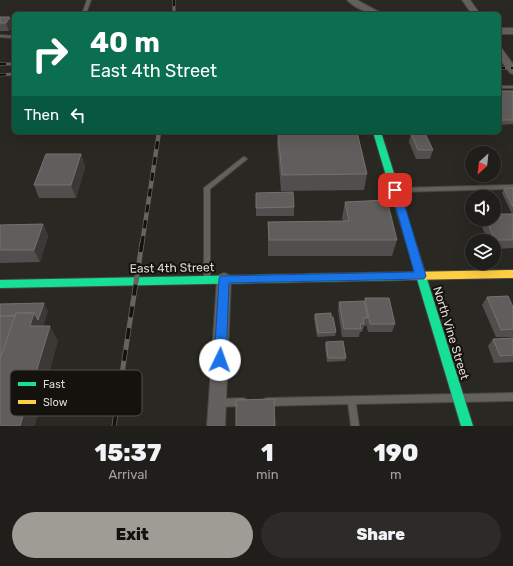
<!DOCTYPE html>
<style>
body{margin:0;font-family:Rubik,sans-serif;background:#2d2b27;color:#f1f3f6;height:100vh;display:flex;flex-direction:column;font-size:15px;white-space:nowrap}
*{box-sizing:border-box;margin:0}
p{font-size:13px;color:#a2a2a2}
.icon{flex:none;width:22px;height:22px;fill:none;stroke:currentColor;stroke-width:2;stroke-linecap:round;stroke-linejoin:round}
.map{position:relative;height:426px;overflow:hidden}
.panel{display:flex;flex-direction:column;background:#201e1a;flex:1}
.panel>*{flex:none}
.top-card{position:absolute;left:12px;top:12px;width:489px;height:122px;border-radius:6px;box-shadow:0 4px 16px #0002,0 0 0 1px #3d3c39;background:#0b6e4f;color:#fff;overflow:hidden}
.needle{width:26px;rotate:207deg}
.fabs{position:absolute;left:465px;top:146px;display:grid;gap:8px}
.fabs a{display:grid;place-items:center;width:36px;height:36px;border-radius:50%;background:#201e1a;box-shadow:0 4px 16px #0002,0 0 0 1px #3d3c39;font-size:20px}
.pin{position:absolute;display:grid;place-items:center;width:34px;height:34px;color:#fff;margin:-17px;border-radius:8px;box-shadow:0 2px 6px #0006}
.me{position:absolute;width:44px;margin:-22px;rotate:3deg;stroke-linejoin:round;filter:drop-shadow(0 0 3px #0008)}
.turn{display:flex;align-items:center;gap:14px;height:84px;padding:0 12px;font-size:18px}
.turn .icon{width:52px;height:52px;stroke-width:2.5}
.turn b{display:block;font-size:28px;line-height:34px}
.then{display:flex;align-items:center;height:38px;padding:0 12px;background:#0003;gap:8px;font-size:15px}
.eta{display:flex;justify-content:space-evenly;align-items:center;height:68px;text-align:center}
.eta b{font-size:24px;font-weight:800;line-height:28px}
.button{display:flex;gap:8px;margin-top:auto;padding:8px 12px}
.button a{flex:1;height:46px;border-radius:24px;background:#9f9c96;color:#111;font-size:16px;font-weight:800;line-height:46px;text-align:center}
.button a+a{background:#2d2b27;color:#f1f3f6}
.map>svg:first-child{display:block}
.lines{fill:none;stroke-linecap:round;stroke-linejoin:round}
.lane-casing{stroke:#474540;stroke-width:2}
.street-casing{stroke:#474540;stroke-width:2}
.fast-casing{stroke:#474540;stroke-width:2}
.slow-casing{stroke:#474540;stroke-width:2}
.lane{fill:#62615d;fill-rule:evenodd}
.street{fill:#62615d;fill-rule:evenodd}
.fast{fill:#16e098;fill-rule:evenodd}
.slow{fill:#ffcf43;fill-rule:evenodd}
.rail-far2-casing{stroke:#65645e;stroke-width:3}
.rail-far1-casing{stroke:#65645e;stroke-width:4.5}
.rail-casing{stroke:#65645e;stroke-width:5}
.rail-far2{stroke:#14120d;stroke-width:2;stroke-dasharray:6;stroke-linecap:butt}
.rail-far1{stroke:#14120d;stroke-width:3;stroke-dasharray:8;stroke-linecap:butt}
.rail{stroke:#14120d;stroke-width:3.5;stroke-dasharray:11;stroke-linecap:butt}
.wall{fill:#514e4e}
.shaded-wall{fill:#3b3936}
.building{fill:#605e5c;stroke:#74716f}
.route{fill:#1a73e8;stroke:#114b97}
.labels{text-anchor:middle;stroke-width:4;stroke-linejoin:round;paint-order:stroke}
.street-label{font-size:12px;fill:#dedad4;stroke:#14120d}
.key{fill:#14120d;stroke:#514e49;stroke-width:1}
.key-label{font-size:11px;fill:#dedad4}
</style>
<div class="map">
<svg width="513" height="426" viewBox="0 0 513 426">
<rect width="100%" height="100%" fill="#2a2822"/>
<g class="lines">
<defs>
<g id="lane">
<path d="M87,0H91L86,14H82Z"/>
<path d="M0,35L14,36V38L0,37Z"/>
<rect x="499" y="86" width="14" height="2"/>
<path d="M244,157L246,158L247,159L246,160L210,189V279L209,281L207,282L205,281L204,279V188L242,158Z"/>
<path d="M513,185V189L397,192L394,190L397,188Z"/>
<path d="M513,393V401L463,402L460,401L459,398L460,395L463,394Z"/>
<path d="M453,394L456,395L457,398L456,401L453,402L356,404L359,426H351L348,404L267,406L264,405L263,402L264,399L267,398Z"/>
<path d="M243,398L246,399L247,402L246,405L243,406L219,407L216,406L215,403L216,400L219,399Z"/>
</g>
<g id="street">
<path d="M347,0H357L383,14C370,14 357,10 347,0Z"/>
<path d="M462,0H470L480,14H472Z"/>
<rect x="499" y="28" width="14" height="6"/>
<path d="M499,48L502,49L513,64V74L510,73L499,58Z"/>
<path d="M224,273L229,275L231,279L225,426H207L217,279L219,275Z"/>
</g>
<g id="fast">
<path d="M373,132H381L473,426H461Z"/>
<path d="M407,272L411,273L412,276L411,279L407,280L0,288V280Z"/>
</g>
<path id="slow" d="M513,270V278L407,280L403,279L402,276L403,273L407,272Z"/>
</defs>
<use href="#lane" class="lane-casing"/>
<use href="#street" class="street-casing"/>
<use href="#fast" class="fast-casing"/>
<use href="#slow" class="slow-casing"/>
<use href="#lane" class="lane"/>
<use href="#street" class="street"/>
<use href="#fast" class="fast"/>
<use href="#slow" class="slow"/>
<defs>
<g id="rail-far2">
<path d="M174,0V14"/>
<path d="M0,64H14"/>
<path d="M499,68H513"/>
<path d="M0,75L14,74"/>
</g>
<path id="rail-far1" d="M142,244L159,132"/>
<path id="rail" d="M114,426L142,243"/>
</defs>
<use href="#rail-far2" class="rail-far2-casing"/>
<use href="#rail-far1" class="rail-far1-casing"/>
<use href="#rail" class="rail-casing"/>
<use href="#rail-far2" class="rail-far2"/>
<use href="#rail-far1" class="rail-far1"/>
<use href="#rail" class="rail"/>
</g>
<g class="wall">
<path d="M0,17L13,25L9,31H0Z"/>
<path d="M499,91H513V124L499,125Z"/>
<path d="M278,132H357L367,174L364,190L281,191L277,143Z"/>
<path d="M411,133L433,150L430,159H416L409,142Z"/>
<path d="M81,154L85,167L76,198H39L34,185Z"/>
<path d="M513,188V248L494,249V241H488L482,227L486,219L497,218L499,214H512L502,193L504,189Z"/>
<path d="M256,193L294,207V216H256Z"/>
<path d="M345,202L397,240L392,256H268V222L343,221L342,218Z"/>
<path d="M43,224L48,236L40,262L0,263V225Z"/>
<path d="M487,297L513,307V337H496L482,305Z"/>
<path d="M365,298L395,324L392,332H368L366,323V326H364L362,332H360L359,337H342L338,310L339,302H364Z"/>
<path d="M315,314L331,317L336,332L335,336L317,337L314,318Z"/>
<path d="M513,338V362L494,363L488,346L493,339Z"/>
<path d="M326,342L346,358L345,361L327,362L325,346Z"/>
</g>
<g class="shaded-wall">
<path d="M10,17L13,25L9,31L6,23Z"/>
<path d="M81,154L85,167L76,198L71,185Z"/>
<path d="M43,224L48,236L40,262L34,250Z"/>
<path d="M44,303L48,311L39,341L30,326L34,313Z"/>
<path d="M50,326L58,341L35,426H20Z"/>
</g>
<g class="building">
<path d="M0,17H10L6,23H0Z"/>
<rect x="499" y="91" width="14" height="29"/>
<path d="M278,132H357L367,174L282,175Z"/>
<path d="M411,133H425L433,150H418Z"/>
<path d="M46,154H81L71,185H34Z"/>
<path d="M513,188V207L504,189Z"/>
<path d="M293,192L294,207L256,208V193Z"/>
<path d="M387,200L397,240H269L268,222L349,221L345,202Z"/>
<path d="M499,214H512L513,215V240H495L486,219L502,218Z"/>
<path d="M43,224L34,250H0V225Z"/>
<path d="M508,296L513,307V329L501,330L487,297Z"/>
<path d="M365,298H389L395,324H370Z"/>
<path d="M364,301L368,318H363L364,324H360L361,329H344L339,302Z"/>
<path d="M44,303L38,320L34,313H16L15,316H0V304Z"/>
<path d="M16,313H34L30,326H50L20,426H0V359Z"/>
<path d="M331,313V317H333L336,332L318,333L315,314Z"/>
<path d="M0,316H15L0,359Z"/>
<path d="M513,338V355L500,356L493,339Z"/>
<path d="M343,341L346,358H328L326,342Z"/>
<path d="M274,399L275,426H236V400Z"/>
</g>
<path class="route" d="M395,187L400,190L426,276L424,279L229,283L226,360L224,364L220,365L216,364L214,360L219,279L220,276L414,272L391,190Z"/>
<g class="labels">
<g class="street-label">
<text transform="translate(172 268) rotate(-1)" y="4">East 4th Street</text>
<text transform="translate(451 333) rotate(73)" y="4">North Vine Street</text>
</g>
</g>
<rect x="10" y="370" width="132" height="46" rx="6" class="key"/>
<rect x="18" y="382" width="18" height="4" fill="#16e098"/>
<rect x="18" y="400" width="18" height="4" fill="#ffcf43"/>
<g class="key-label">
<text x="43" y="388">Fast</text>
<text x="43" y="406">Slow</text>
</g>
</svg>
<div class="fabs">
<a><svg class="needle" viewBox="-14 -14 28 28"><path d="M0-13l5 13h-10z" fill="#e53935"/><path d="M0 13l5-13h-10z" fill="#a2a2a2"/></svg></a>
<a><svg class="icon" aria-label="sound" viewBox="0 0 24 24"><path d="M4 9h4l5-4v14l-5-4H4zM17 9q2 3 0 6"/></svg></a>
<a><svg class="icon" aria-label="layers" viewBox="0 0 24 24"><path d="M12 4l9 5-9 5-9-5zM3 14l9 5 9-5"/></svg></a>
</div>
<div class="pin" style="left:395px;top:190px;background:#d93025"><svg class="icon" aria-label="arrive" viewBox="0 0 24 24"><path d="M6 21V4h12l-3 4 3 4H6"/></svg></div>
<svg class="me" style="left:220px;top:360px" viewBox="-20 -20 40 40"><circle r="19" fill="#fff"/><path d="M0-13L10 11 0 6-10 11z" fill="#1a73e8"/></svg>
<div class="top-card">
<div class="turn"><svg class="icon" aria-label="right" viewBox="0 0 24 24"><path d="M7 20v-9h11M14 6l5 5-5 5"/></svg><div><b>40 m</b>East 4th Street</div></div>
<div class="then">Then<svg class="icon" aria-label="left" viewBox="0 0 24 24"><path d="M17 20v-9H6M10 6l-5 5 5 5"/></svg></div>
</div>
</div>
<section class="panel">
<div class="eta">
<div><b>15:37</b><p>Arrival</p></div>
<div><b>1</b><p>min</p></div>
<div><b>190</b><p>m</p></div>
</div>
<div class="button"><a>Exit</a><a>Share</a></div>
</section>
